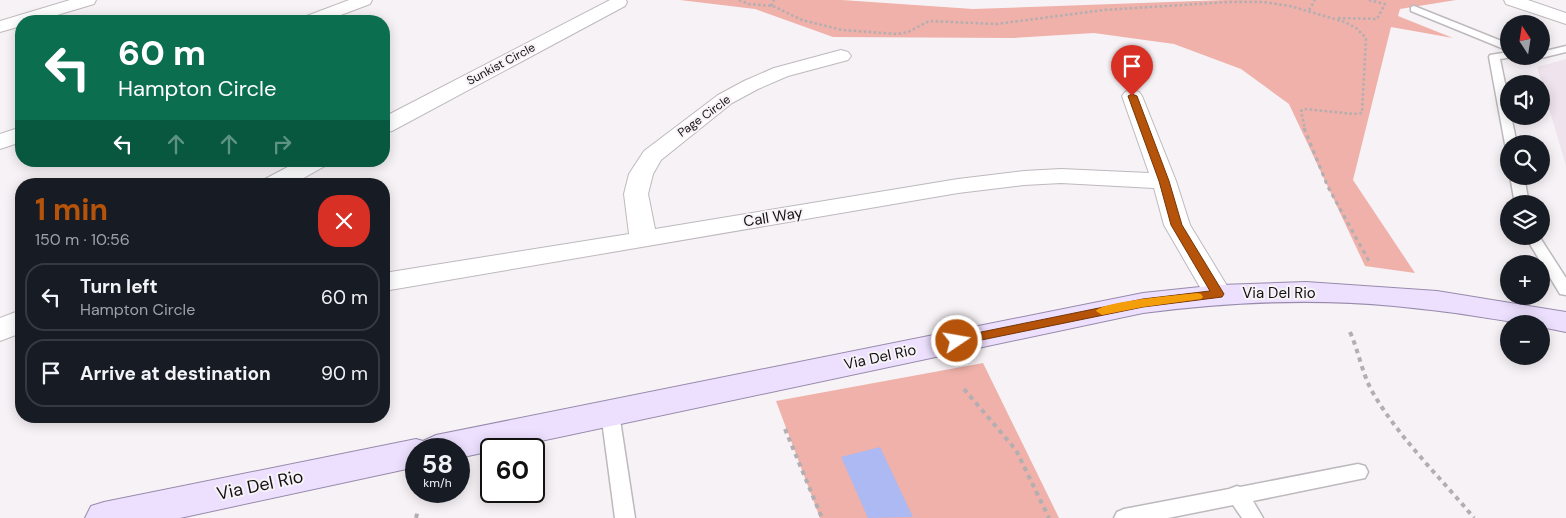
<!DOCTYPE html>
<meta charset="utf-8">
<style>
body{margin:0;font-family:"DM Sans",sans-serif;background:#242831;color:#f1f3f6;height:100vh;display:flex;flex-direction:column;font-size:19px;white-space:nowrap}
*{box-sizing:border-box;margin:0}
p{font-size:16px;color:#9ea1a6}
.icon{flex:none;width:28px;height:28px;fill:none;stroke:currentColor;stroke-width:2;stroke-linecap:round;stroke-linejoin:round}
.map{position:relative;flex:1;overflow:hidden}
.sheet{position:absolute;left:15px;top:178px;width:375px;height:245px;display:flex;flex-direction:column;background:#171b24;border-radius:20px;box-shadow:0 2px 12px #0003}
.sheet>*{flex:none}
.guide{position:absolute;left:15px;top:15px;width:375px;height:152px;border-radius:20px;box-shadow:0 2px 12px #0003;background:#0b6e4f;color:#fff;overflow:hidden}
.needle{width:32px;rotate:348deg}
.controls{position:absolute;left:1500px;top:15px;display:grid;gap:10px}
.controls a{display:grid;place-items:center;width:50px;height:50px;border-radius:50%;background:#171b24;box-shadow:0 2px 12px #0003;font-size:25px}
.speed{position:absolute;left:405px;top:438px;display:flex;gap:10px;font-size:25px;font-weight:700;text-align:center}
.speed>*{display:grid;place-content:center;width:65px;height:65px;border-radius:50%;background:#171b24;box-shadow:0 2px 12px #0003;line-height:1}
.speed small{font-size:12px;font-weight:400}
.speed .limit{border:2px solid #111;border-radius:8px;background:#fff;color:#111}
.pin{position:absolute;display:grid;place-items:center;width:42px;height:42px;color:#fff;margin:-51px -21px;border-radius:50% 50% 50% 0;rotate:-45deg;box-shadow:0 0 5px #0007}
.pin .icon{rotate:45deg}
.me{position:absolute;width:55px;margin:-28px;rotate:78deg;stroke-linejoin:round;filter:drop-shadow(0 0 4px #0008)}
.turn{display:flex;align-items:center;gap:18px;height:105px;padding:0 20px;font-size:22px}
.turn .icon{width:65px;height:65px;stroke-width:2.5}
.turn b{display:block;font-size:35px;line-height:42px}
.lanes{display:flex;align-items:center;height:48px;padding:0 20px;background:#0003;justify-content:center;gap:25px;direction:ltr}
.lanes .off{opacity:.35}
.round{display:grid;place-items:center;flex:none;width:52px;height:52px;border-radius:20px;background:#242831}
.headline{display:flex;align-items:center;justify-content:space-between;height:85px;padding:0 20px}
h1{font-size:30px;font-weight:700;line-height:38px;color:#b45309}
ul{padding:0;list-style:none}
li{display:flex;align-items:center;gap:15px;height:68px;margin:0 10px 8px;padding:0 10px;border:2px solid #363941;border-radius:20px}
li div{flex:1}
li b{display:block;font-size:19px}
li em{font-style:normal}
.map>svg:first-child{display:block}
.built{fill:#efe4ed}
.green{fill:#efb1a9}
.water{fill:#adb9f2}
.lines{fill:none;stroke-linecap:round;stroke-linejoin:round}
.lane-casing{stroke:#bdb9bd;stroke-width:3}
.street-casing{stroke:#bdb9bd;stroke-width:2}
.secondary-casing{stroke:#bdb9bd;stroke-width:2}
.primary-casing{stroke:#978aab;stroke-width:2}
.path-far2{stroke:#b2aeb1;stroke-width:2.5;stroke-dasharray:2.5 2.5;stroke-linecap:butt}
.path-far1{stroke:#b2aeb1;stroke-width:3;stroke-dasharray:4 4;stroke-linecap:butt}
.path{stroke:#b2aeb1;stroke-width:4;stroke-dasharray:4.5 4.5;stroke-linecap:butt}
.lane{fill:#fff;fill-rule:evenodd}
.street{fill:#fff;fill-rule:evenodd}
.secondary{fill:#fff;fill-rule:evenodd}
.primary{fill:#ece0fe;fill-rule:evenodd}
.route{fill:#b45309;stroke:#753606}
.slow{fill:#f59e0b}
.labels{text-anchor:middle;stroke-width:4;stroke-linejoin:round;paint-order:stroke}
.far-street-label{font-size:12px;fill:#121112;stroke:#f7f2f6}
.street-label{font-size:15px;fill:#121112;stroke:#f7f2f6}
.near-street-label{font-size:18px;fill:#121112;stroke:#f7f2f6}
</style>
<div class="map">
<svg width="1566" height="518" viewBox="0 0 1566 518">
<rect width="100%" height="100%" fill="#f7f2f6"/>
<path class="built" d="M1566,59V166L1537,67Z"/>
<g class="green">
<path d="M680,0H842L973,9L1225,0H1456L1400,9L1398,16L1453,38L1391,27L1353,180L1415,273L1365,266L1289,104L1241,69L1174,44L1094,33L1013,38L833,37L755,9Z"/>
<path d="M983,363L1059,518H820L776,401Z"/>
</g>
<path class="water" d="M880,447L913,517L868,518L841,457Z"/>
<g class="lines">
<defs>
<g id="lane">
<path d="M1414,6L1509,44V51L1411,11V7Z"/>
<path d="M1566,46V52L1541,58L1537,56H1541V52Z"/>
<path d="M1509,52V56L1513,57L1500,59L1509,103V116H1511L1517,144H1509V147L1505,144L1489,57L1490,55Z"/>
<path d="M1510,176H1524L1529,204H1515Z"/>
<path d="M1525,236H1539L1566,278V295L1560,294Z"/>
<path d="M610,406L617,408L619,413L635,518H615L601,413L603,408Z"/>
<path d="M1358,464L1365,466L1368,472L1365,478L1253,501L1263,518H1242L1233,505L1168,518H1114L1117,512L1124,509L1229,489L1237,486L1240,487Z"/>
</g>
<g id="street">
<path d="M70,0H96L94,4L37,21H21V26L0,32V21Z"/>
<path d="M349,0H372L370,4L325,21H301L304,17Z"/>
<path d="M610,0H626L627,2L625,6L392,131L384,133V117Z"/>
<path d="M841,50L848,52L851,56L848,60L788,76L758,89L732,103L661,160L653,174L648,194L655,229L958,179L1024,171L1061,169L1149,173L1122,96L1125,92L1132,90L1139,92L1142,96L1176,181L1190,225L1232,294L1228,301L1218,303L1208,301L1164,225L1154,188L1061,183L1024,185L958,193L384,291V273L629,234L624,194L629,174L644,151L718,95L744,81L774,68Z"/>
<path d="M21,127V142L0,149V134Z"/>
<path d="M299,161H329L325,166L293,184H262L265,179Z"/>
<path d="M21,310V333L0,341V318Z"/>
</g>
<path id="secondary" d="M1504,0H1528L1566,13V24L1506,4Z"/>
<path id="primary" d="M1306,282L1437,291L1566,312V332L1541,327V324C1521,324 1501,320 1481,317C1452,312 1423,309 1394,306C1309,298 1228,302 1143,313L503,449H491V451L459,458V449H416V467L180,518H85L91,506L104,502L416,439L423,441L436,435L1143,293L1219,285Z"/>
</defs>
<use href="#lane" class="lane-casing"/>
<use href="#street" class="street-casing"/>
<use href="#secondary" class="secondary-casing"/>
<use href="#primary" class="primary-casing"/>
<g class="path-far2">
<path d="M739,0L749,4L773,6L802,20L842,30L897,34L908,32L929,21L996,24L1104,10L1229,2H1263L1290,6L1345,22L1356,28L1366,38L1362,113L1354,114L1304,109L1301,111L1305,129"/>
<path d="M771,6L774,0"/>
<path d="M1309,10L1315,0"/>
<path d="M1338,18L1377,19L1385,4L1369,0"/>
</g>
<path class="path-far1" d="M1304,128L1328,187L1370,263"/>
<g class="path">
<path d="M1350,332C1359,352 1362,374 1373,393C1400,439 1440,477 1474,518"/>
<path d="M964,389L1016,450L1049,518"/>
<path d="M785,429L822,518"/>
<path d="M416,518L418,510"/>
</g>
<use href="#lane" class="lane"/>
<use href="#street" class="street"/>
<use href="#secondary" class="secondary"/>
<use href="#primary" class="primary"/>
</g>
<path class="route" d="M1132,94L1137,96L1169,181L1182,225L1224,294L1222,297L1143,307L957,345L952,344L950,341L952,338L957,337L1143,299L1210,291L1171,225L1159,181L1128,96Z"/>
<path class="slow" d="M1197,293L1201,294L1203,297L1201,299L1143,307L1102,315L1096,311C1103,301 1181,295 1197,293Z"/>
<g class="labels">
<g class="far-street-label">
<text transform="translate(501 64) rotate(-28)" y="4">Sunkist Circle</text>
<text transform="translate(704 116) rotate(-36)" y="4">Page Circle</text>
</g>
<g class="street-label">
<text transform="translate(773 217) rotate(-9)" y="5">Call Way</text>
<text x="1279" y="298">Via Del Rio</text>
<text transform="translate(880 357) rotate(-12)" y="5">Via Del Rio</text>
</g>
<g class="near-street-label">
<text transform="translate(260 485) rotate(-12)" y="6">Via Del Rio</text>
</g>
</g>
</svg>
<div class="controls">
<a><svg class="needle" viewBox="-14 -14 28 28"><path d="M0-13l5 13h-10z" fill="#e53935"/><path d="M0 13l5-13h-10z" fill="#9ea1a6"/></svg></a>
<a><svg class="icon" aria-label="sound" viewBox="0 0 24 24"><path d="M4 9h4l5-4v14l-5-4H4zM17 9q2 3 0 6"/></svg></a>
<a><svg class="icon" aria-label="search" viewBox="0 0 24 24"><circle cx="10" cy="10" r="6"/><path d="M15 15l6 6"/></svg></a>
<a><svg class="icon" aria-label="layers" viewBox="0 0 24 24"><path d="M12 4l9 5-9 5-9-5zM3 14l9 5 9-5"/></svg></a>
<a>+</a>
<a>−</a>
</div>
<div class="speed"><div>58<small>km/h</small></div><div class="limit">60</div></div>
<div class="pin" style="left:1132px;top:96px;background:#d93025"><svg class="icon" aria-label="arrive" viewBox="0 0 24 24"><path d="M6 21V4h12l-3 4 3 4H6"/></svg></div>
<svg class="me" style="left:957px;top:341px" viewBox="-20 -20 40 40"><circle r="17" fill="#b45309" stroke="#fff" stroke-width="3"/><path d="M0-11L8 9 0 5-8 9z" fill="#fff"/></svg>
<div class="guide">
<div class="turn"><svg class="icon" aria-label="left" viewBox="0 0 24 24"><path d="M17 20v-9H6M10 6l-5 5 5 5"/></svg><div><b>60 m</b>Hampton Circle</div></div>
<div class="lanes"><svg class="icon" aria-label="left" viewBox="0 0 24 24"><path d="M17 20v-9H6M10 6l-5 5 5 5"/></svg><svg class="icon off" aria-label="ahead" viewBox="0 0 24 24"><path d="M12 20V5M6 11l6-6 6 6"/></svg><svg class="icon off" aria-label="ahead" viewBox="0 0 24 24"><path d="M12 20V5M6 11l6-6 6 6"/></svg><svg class="icon off" aria-label="right" viewBox="0 0 24 24"><path d="M7 20v-9h11M14 6l5 5-5 5"/></svg></div>
</div>
<section class="sheet">
<div class="headline"><div><h1>1 min</h1><p>150 m · 10:56</p></div><a class="round" style="background:#d93025;color:#fff"><svg class="icon" aria-label="close" viewBox="0 0 24 24"><path d="M6 6l12 12M18 6L6 18"/></svg></a></div>
<ul>
<li><svg class="icon" aria-label="left" viewBox="0 0 24 24"><path d="M17 20v-9H6M10 6l-5 5 5 5"/></svg><div><b>Turn left</b><p>Hampton Circle</p></div><em>60 m</em></li>
<li><svg class="icon" aria-label="arrive" viewBox="0 0 24 24"><path d="M6 21V4h12l-3 4 3 4H6"/></svg><div><b>Arrive at destination</b></div><em>90 m</em></li>
</ul>
</section>
</div>
